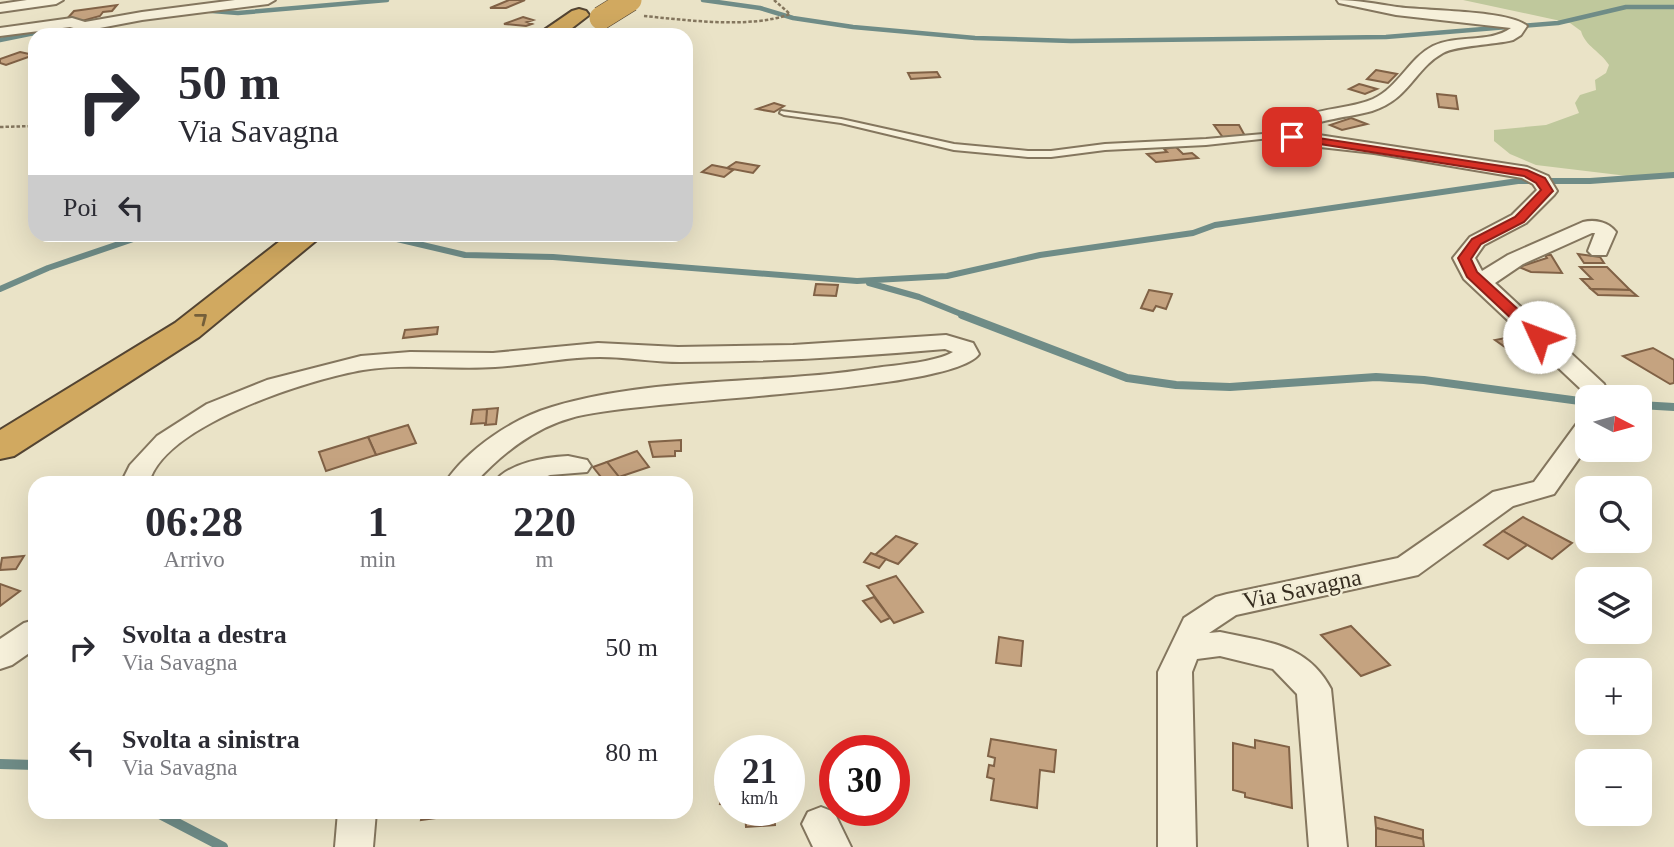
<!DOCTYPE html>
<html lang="it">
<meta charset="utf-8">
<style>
body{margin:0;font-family:"Times New Roman",serif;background:#f2f2f3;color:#2b2b33;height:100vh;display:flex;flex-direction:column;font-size:26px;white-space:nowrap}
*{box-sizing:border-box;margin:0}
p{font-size:23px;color:#7c7c81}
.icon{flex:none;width:38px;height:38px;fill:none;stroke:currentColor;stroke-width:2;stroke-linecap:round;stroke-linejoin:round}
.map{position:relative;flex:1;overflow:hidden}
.details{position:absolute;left:28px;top:476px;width:665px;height:343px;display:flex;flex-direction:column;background:#fff;border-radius:21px;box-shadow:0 7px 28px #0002}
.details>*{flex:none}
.banner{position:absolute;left:28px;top:28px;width:665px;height:214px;border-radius:21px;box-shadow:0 7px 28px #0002;background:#fff;color:#2b2b33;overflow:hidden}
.needle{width:46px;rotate:96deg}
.buttons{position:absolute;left:1575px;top:385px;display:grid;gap:14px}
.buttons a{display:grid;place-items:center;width:77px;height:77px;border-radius:14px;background:#fff;box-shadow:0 7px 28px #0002;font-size:35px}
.speed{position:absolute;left:714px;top:735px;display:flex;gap:14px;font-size:35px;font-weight:700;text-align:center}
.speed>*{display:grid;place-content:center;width:91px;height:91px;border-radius:50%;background:#fff;box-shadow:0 7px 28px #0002;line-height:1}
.speed small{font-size:18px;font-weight:400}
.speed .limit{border:10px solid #d22;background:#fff;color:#111}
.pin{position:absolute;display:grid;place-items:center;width:60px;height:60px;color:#fff;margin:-30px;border-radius:14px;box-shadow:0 4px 10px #0006}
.me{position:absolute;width:77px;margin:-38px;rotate:313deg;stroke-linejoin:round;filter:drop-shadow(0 0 5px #0008)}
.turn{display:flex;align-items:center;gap:24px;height:147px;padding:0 35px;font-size:32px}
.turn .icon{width:91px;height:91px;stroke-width:2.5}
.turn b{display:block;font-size:49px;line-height:60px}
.then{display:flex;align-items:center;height:66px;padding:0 35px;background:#0003;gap:14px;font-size:26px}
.eta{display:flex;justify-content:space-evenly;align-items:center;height:119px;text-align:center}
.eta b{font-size:42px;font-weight:600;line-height:49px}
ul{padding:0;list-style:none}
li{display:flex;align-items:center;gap:21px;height:105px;padding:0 35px}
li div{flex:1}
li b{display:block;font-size:26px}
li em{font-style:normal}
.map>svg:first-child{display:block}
.green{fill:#bfc89c}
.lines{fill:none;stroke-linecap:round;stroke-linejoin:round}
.stream-far3{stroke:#6f8c87;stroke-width:4.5}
.stream-far2{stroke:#6f8c87;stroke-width:6}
.stream-far1{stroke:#6f8c87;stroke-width:8}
.stream{stroke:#6f8c87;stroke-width:10}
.building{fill:#c5a380;stroke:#816246;stroke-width:2}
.lane-casing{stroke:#84765e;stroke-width:4}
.street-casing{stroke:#84765e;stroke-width:4}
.highway-casing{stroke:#534432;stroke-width:4}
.path{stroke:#84765e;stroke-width:2.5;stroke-dasharray:3.5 2;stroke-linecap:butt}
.lane{fill:#f6f0da;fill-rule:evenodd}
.street{fill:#f6f0da;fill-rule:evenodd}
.highway{fill:#d1a960;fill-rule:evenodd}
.highway-bridge-casing{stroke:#534432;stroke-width:24;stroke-linecap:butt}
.highway-bridge{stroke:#d1a960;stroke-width:23}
.oneway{stroke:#745f3a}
.route{fill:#d93025;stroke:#8d1f18;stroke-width:2}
.labels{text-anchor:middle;stroke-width:5;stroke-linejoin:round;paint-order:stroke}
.near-street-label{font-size:24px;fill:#362d20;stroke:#f2edd6}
</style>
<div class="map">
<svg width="1674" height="847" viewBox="0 0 1674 847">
<rect width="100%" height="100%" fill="#eae3c7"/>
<path class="green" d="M1463,0H1674V177L1644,178L1536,165L1510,154L1494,141V130L1546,125L1579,113L1575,103L1580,95L1596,90L1595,80L1606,73L1609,65C1601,52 1585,46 1581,31L1570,23Z"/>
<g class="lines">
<g class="stream-far3">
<path d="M703,0L760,8L793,18L853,27L975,38L1071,41L1386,37L1558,23L1626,7H1674"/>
<path d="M199,10L238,13L387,0"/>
<path d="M0,40L69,26"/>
</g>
<g class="stream-far2">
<path d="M397,239L465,255L553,257L857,281L947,276L1040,255L1193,233L1215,225L1518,181H1590L1674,175"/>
<path d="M869,283L919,297L966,316"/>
<path d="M0,289L48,268L148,234"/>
</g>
<g class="stream-far1">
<path d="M962,315L1127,378L1176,385L1230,387L1376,377L1424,380L1587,402"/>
<path d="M1640,405L1674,407"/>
</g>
<g class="stream">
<path d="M0,764L35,765"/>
<path d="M156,812L223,847"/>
</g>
</g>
<g class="building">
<path d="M509,0H525L506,8H490Z"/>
<path d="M117,5L112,11L103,12L100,16L82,21L66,20L74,11Z"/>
<path d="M523,17L533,20L527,22L532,24L526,26L504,24Z"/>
<path d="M20,52L34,55L6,65L0,63V59Z"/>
<path d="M1376,70L1397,74L1388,83L1367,79Z"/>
<path d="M937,72L940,77L911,79L908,73Z"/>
<path d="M1359,84L1363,85L1377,89L1365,94L1349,89Z"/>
<path d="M1437,94L1456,96L1458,109L1439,107Z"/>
<path d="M774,103L784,106L774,112L757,109Z"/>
<path d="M1351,118L1367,124L1342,130L1330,125Z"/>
<path d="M1214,125H1239L1245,136L1224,139Z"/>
<path d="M1176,147L1183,154L1192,153L1198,158L1156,162L1147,154L1167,152L1164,149Z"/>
<path d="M736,162L759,166L753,173L727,168Z"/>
<path d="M712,165L727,168L733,170L724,177L702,172Z"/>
<path d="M1578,254L1600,257L1604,263H1584Z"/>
<path d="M1545,255H1551L1562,273L1531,272L1519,267L1547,258Z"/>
<path d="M1580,267H1607L1630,290L1591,289L1581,279H1592Z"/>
<path d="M816,284L838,285L836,296L814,295Z"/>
<path d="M1591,289L1630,290L1637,296L1598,295Z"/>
<path d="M1149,290L1172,294L1166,309L1156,306L1153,311L1141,308Z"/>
<path d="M438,327L437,334L403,338L405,330Z"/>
<path d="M1527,334L1544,347L1536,349L1549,358L1526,362L1495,340Z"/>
<path d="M1653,348L1674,360V383L1670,384L1623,356Z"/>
<path d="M498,408L496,424L485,425L487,409Z"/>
<path d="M487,409L486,423L471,424L473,410Z"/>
<path d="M408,425L416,443L376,455L368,437Z"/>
<path d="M368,437L376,455L326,471L319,452Z"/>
<path d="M681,440V451H675V456L653,457L649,442Z"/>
<path d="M637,451L649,467L619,477L607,462Z"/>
<path d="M607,462L619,477L605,482L593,467Z"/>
<path d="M1523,517L1572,543L1552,559L1503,531Z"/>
<path d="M1503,531L1527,545L1508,559L1484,545Z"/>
<path d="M896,536L917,544L898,564L875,555Z"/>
<path d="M871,553L886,559L879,568L864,562Z"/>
<path d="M24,556L16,569L0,570L2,558Z"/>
<path d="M896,576L923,612L894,623L867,586Z"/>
<path d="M0,584L20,591L0,606Z"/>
<path d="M874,597L890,618L881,622L863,601Z"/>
<path d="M1351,626L1390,665L1361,676L1321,635Z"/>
<path d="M999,637L1023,641L1021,666L996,663Z"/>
<path d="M991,739L1056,750L1054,772L1040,770L1037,808L991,800L994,779L987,777L989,765L994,766L995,758L988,756Z"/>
<path d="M1255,740L1289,747L1292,808L1245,797V793L1233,790V743L1255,748Z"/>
<path d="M729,749L764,751H730V805L720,804L725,786H716L719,775L726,776Z"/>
<path d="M745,810H774L775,825L746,827Z"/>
<path d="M423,812H480L421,820Z"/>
<path d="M1375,817L1423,830V839L1376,828Z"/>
<path d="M1376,828L1423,839L1424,847H1376Z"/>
</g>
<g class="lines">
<defs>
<path id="lane" d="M781,111L841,119L954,144L1028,151H1051L1105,144L1206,139L1288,132L1292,134L1288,136L1206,145L1105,150L1051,157H1028L954,150L841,123L784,115L780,113Z"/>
<g id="street">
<path d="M27,0H63L56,4L0,12V4Z"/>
<path d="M235,0H275L268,4L142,20L84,31L70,27L0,36V28L72,18L85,22L142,12Z"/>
<path d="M1337,0C1358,0 1377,4 1397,7C1424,11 1510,10 1527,26L1521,35L1513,40C1494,45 1458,45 1443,53C1414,69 1410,99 1372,111C1353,117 1313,119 1299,132L1527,167L1548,176L1557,191L1554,195L1526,223L1484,245L1475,258L1482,271L1508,255L1583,222C1595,219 1609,222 1616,232L1606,255H1592L1588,251L1595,233H1592L1523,264L1495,283L1604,384L1610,397H1587V401L1583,391L1464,279L1453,258L1470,237L1512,215L1537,190L1533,184L1522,178L1374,153L1302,145L1282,138L1279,134C1299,106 1343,112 1373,99C1399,87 1409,58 1433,46C1458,34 1488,44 1511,28L1396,15L1339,3Z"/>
<path d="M946,335L973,343L979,354C952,393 638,398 571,418C534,428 500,455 475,483H445C467,449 514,418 552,407C654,376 771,385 875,368C896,365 937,362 953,352L945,349C856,357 768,362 680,362C653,362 626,357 600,357C565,357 530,365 495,367C451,370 406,363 363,370C310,379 163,425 149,483H121L130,465L157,436L207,404L267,380L361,356L410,352L493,353L598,343L678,347L793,345Z"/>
<path d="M1587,420V447L1554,494L1513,506L1418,575L1236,615L1209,633L1220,632C1265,642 1307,643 1331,689L1347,847H1309L1297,694L1273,669L1220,656L1197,659L1192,672L1196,847H1158V672L1184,618L1216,597L1227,594L1398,558L1493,492L1534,482L1578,422Z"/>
<path d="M568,456L587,460L591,466L587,472L550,475L530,483H494C507,463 546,457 568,456Z"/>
<path d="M35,620V649L12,665L0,669V639L24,623Z"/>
<path d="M821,807L834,812L851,847H813L802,824L808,812Z"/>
<path d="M338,812H376L373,847H335Z"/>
</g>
<g id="highway">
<path d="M579,9L586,11L589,15L563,35H537L572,11Z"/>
<path d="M289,234H324L199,337L14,456L0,459V430L175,323Z"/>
</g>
</defs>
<use href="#lane" class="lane-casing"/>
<use href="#street" class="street-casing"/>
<use href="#highway" class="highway-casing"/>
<g class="path">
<path d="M644,16C686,20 751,29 790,14L774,0"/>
<path d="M0,127L35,126"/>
</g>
<use href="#lane" class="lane"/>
<use href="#street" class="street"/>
<use href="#highway" class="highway"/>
<defs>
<path id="highway-bridge" d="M601,18L630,0"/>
</defs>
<use href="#highway-bridge" class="highway-bridge-casing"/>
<use href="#highway-bridge" class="highway-bridge"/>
</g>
<defs><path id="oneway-chevron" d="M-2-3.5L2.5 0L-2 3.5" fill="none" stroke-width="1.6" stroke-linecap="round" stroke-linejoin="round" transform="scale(1.75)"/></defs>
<use class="oneway" href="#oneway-chevron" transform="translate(202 318) rotate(-38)"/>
<path class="route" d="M1292,134L1527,170L1545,178L1553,191L1551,193L1524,222L1481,244L1471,259L1477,272L1544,333L1546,337L1544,340H1534L1467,277L1458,258L1472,239L1515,217L1541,190L1536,183L1524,176L1288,139L1286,137Z"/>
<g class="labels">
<g class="near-street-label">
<text transform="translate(1302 589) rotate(-12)" y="8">Via Savagna</text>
</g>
</g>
</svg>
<div class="buttons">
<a><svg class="needle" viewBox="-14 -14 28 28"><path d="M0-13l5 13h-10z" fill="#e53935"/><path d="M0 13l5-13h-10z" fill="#7c7c81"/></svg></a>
<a><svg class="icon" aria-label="search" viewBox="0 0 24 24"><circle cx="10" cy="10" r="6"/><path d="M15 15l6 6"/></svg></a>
<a><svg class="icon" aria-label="layers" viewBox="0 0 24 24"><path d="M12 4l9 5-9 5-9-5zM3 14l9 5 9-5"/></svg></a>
<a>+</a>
<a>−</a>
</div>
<div class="speed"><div>21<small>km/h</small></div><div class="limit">30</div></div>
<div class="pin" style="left:1292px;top:137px;background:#d93025"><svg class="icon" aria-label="arrive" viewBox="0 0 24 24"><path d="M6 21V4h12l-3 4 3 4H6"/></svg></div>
<svg class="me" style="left:1539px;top:337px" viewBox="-20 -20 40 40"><circle r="19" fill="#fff"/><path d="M0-13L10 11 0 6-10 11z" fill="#d93025"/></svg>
<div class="banner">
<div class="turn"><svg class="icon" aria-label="right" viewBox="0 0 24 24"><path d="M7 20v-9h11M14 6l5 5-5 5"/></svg><div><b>50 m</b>Via Savagna</div></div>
<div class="then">Poi<svg class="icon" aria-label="left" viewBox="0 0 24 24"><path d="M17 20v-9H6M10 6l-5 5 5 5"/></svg></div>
</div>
<section class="details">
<div class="eta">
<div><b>06:28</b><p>Arrivo</p></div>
<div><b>1</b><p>min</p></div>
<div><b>220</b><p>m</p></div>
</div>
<ul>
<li><svg class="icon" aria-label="right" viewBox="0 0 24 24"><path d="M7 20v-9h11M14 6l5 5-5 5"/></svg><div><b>Svolta a destra</b><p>Via Savagna</p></div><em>50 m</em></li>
<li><svg class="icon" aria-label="left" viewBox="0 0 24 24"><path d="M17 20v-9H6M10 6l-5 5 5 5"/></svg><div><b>Svolta a sinistra</b><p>Via Savagna</p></div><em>80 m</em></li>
</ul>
</section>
</div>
